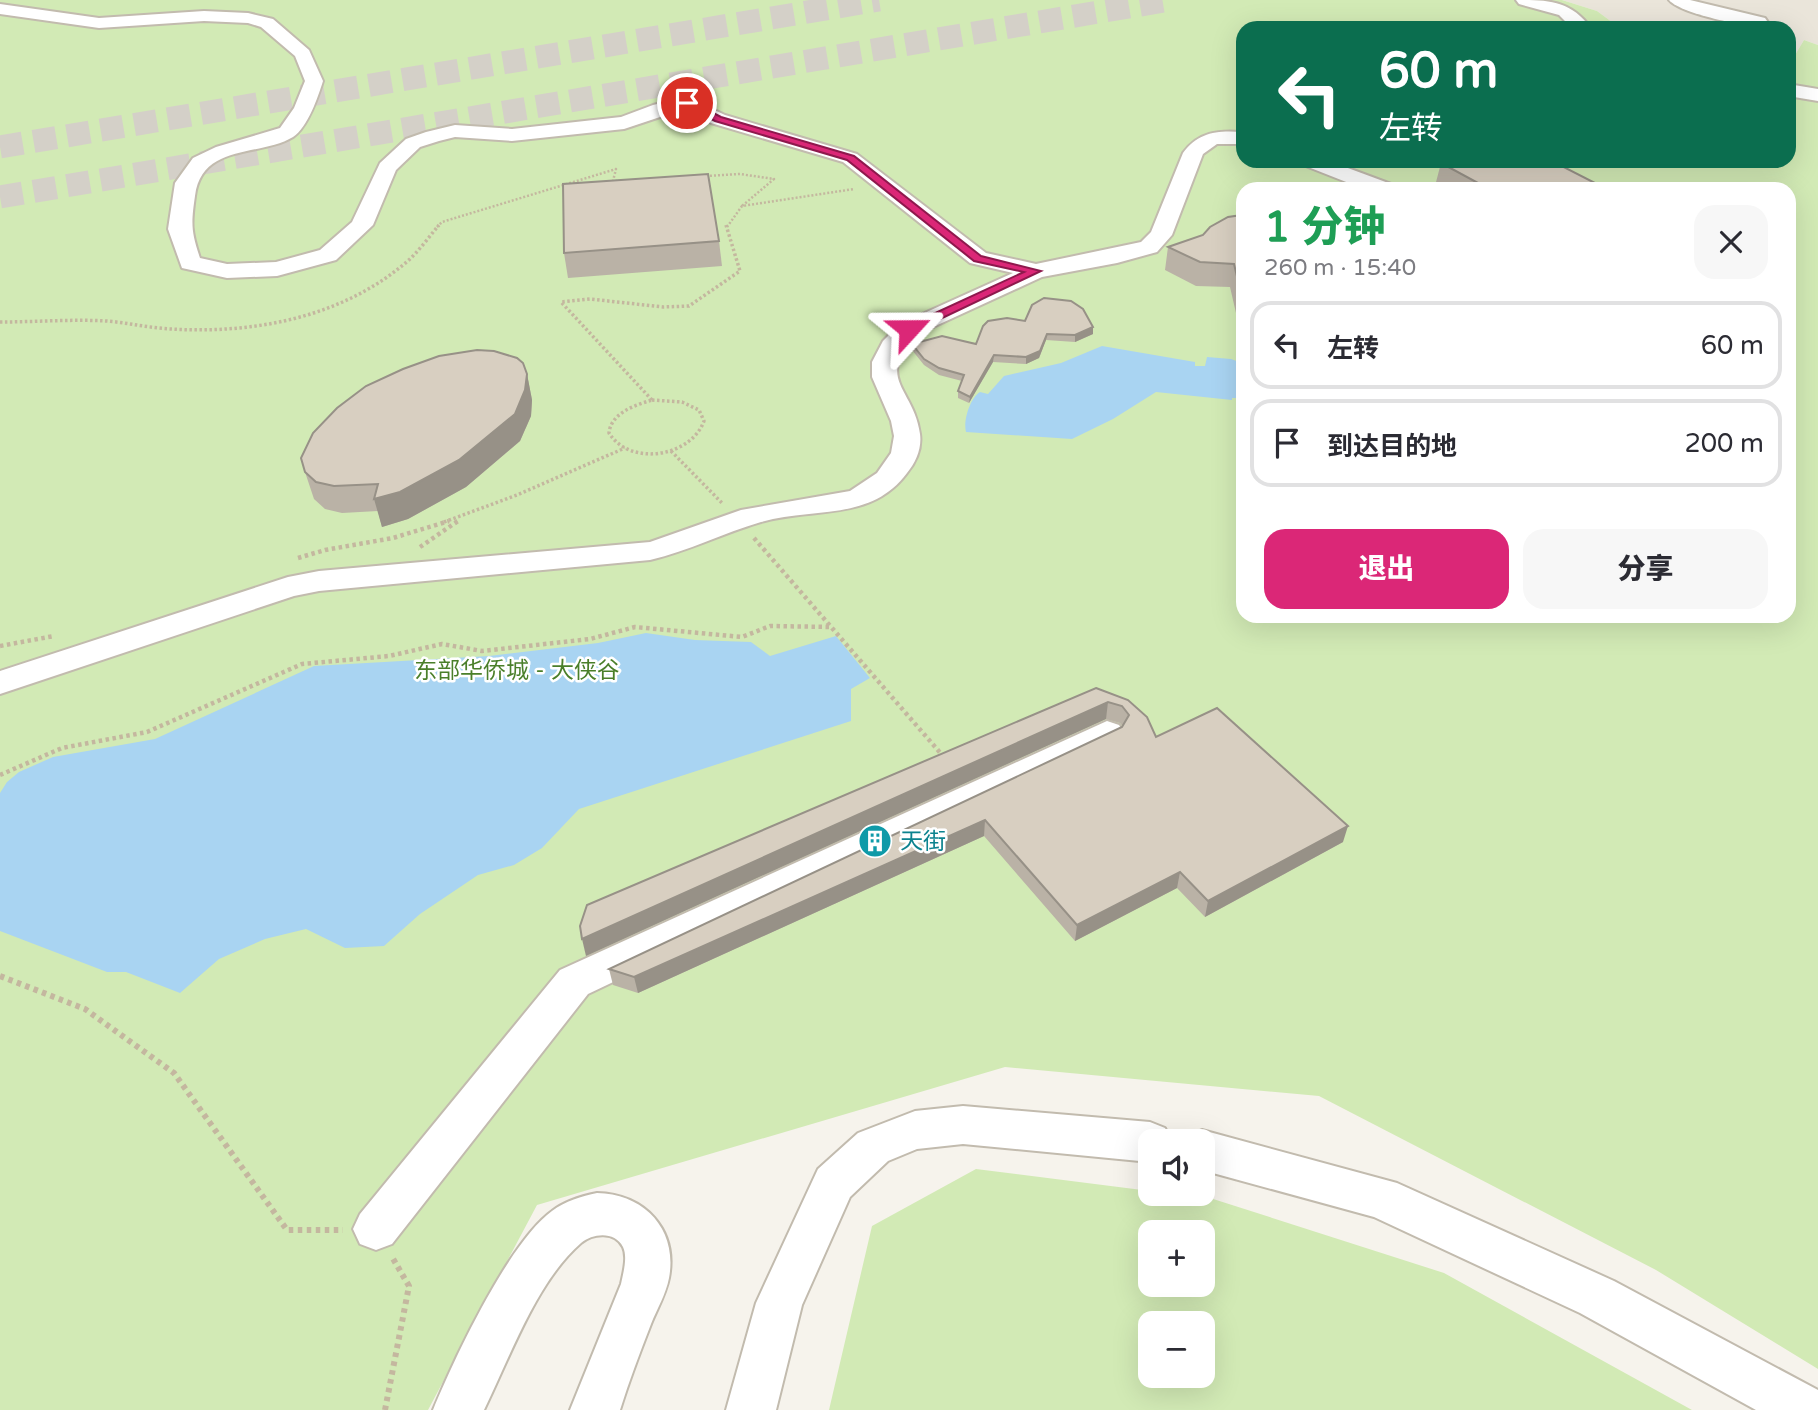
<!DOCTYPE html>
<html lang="zh">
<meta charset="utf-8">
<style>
body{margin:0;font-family:"Varela Round","Noto Sans SC",sans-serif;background:#f7f7f7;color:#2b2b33;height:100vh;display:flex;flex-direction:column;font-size:26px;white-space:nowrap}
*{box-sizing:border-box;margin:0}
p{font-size:23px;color:#7c7c81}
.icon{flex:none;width:38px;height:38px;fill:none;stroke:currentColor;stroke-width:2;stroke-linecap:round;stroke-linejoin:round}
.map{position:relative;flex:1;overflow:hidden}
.panel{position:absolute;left:1236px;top:182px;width:560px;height:441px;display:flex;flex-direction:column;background:#fff;border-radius:21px;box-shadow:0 7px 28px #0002}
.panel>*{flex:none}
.top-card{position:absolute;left:1236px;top:21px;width:560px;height:147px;border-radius:21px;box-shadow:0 7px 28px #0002;background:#0b6e4f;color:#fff;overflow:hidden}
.buttons{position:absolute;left:1138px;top:1129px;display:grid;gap:14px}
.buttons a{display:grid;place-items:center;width:77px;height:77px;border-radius:14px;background:#fff;box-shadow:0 7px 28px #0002;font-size:35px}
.pin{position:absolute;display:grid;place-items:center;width:60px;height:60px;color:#fff;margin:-30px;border:4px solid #fff;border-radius:50%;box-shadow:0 2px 7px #0007}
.me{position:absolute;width:77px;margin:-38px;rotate:66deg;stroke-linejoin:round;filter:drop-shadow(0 0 5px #0008)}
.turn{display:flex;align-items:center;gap:24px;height:147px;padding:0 28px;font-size:32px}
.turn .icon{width:91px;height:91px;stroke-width:2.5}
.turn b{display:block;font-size:49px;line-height:60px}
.round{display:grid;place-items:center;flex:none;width:74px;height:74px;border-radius:21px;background:#f7f7f7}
.headline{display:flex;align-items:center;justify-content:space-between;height:119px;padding:0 28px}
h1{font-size:42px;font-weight:800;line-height:52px;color:#1e9e55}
.button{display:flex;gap:14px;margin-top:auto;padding:14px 28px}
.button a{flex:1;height:80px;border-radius:21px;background:#db2777;color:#fff;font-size:28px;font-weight:800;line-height:80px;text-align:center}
.button a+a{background:#f7f7f7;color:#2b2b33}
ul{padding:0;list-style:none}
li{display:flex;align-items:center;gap:21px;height:88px;margin:0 14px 10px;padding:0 14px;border:4px solid #e1e1e2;border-radius:21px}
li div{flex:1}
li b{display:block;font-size:26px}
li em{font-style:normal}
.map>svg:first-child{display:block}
.residential{fill:#eae5da}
.green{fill:#d2eab5;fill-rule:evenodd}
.water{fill:#a9d4f2}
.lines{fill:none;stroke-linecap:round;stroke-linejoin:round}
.highway-tunnel{stroke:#d4d0c8;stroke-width:23;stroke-dasharray:23 11;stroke-linecap:butt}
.minor-casing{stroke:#c2bbae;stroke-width:4}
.path-far3{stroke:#c4b79f;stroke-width:2.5;stroke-dasharray:2 2;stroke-linecap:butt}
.path-far2{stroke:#c4b79f;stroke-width:3.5;stroke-dasharray:2.5 2.5;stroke-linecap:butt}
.path-far1{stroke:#c4b79f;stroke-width:4.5;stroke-dasharray:3.5 3.5;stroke-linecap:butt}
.path{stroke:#c4b79f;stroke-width:6;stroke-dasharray:4.5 4.5;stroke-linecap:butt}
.minor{fill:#fff;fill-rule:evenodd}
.wall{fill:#bab2a6}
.shaded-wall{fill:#979187}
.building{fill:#d8cfc1;stroke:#979187;stroke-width:2}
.route{fill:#db2777;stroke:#8e194d;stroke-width:2}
.labels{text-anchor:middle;stroke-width:5;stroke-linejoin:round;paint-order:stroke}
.park-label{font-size:23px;fill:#4a7f2a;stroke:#fff}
.culture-label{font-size:23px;fill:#0d838f;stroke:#fff;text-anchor:start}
</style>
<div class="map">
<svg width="1818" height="1410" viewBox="0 0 1818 1410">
<rect width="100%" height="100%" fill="#f6f3ec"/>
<path class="residential" d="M1562,0H1818V45L1804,40L1789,65L1788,28H1620L1597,11Z"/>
<g class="green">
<path d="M0,0H1562L1597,11L1620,28H1242V161H1788L1789,65L1804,40L1818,45V1369L1656,1270L1319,1096L1005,1067L537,1205L428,1410H0ZM1242,189H1788V616H1242Z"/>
<path d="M976,1169L1150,1191V1194L1210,1198L1444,1273L1692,1410H829L872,1226ZM1150,1232H1202V1284H1150ZM1150,1323H1202V1376H1150Z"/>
</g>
<g class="water">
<path d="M1102,346L1195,362V366H1205L1207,357L1231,359L1242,363V398H1232V400L1156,392L1113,419L1072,439L966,432C963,421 970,398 980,392L988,394L1004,376L1061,363Z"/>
<path d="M646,633L695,640L751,642L770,656L836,636L870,678L851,689V721L579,809L542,848L514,865L478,875L420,914L384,946L345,948L306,929L265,939L219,959L180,993L126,972H107L0,931V793L7,782L19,772L53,757L155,739L314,666L489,656L598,643Z"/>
</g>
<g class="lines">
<g class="highway-tunnel">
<path d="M0,147L879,0"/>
<path d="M0,197L1170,0"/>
</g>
<defs>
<g id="minor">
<path d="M1516,0C1548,0 1570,0 1591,28H1572L1559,15L1519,4Z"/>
<path d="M1669,0H1690L1765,18L1772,28C1753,28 1682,15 1669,0Z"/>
<path d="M0,4L99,18L204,11L248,13L273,19L309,50L323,81C318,97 308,127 293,137C260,157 202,143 195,196C191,224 191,231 200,258L227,264L276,262L320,250L352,222L380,163L406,139L426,132L455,125L512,129L621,117L653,105L687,97L725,115L857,154L986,253L1036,264L1141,242L1151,232L1183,153C1198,132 1218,130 1242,132V144H1217L1203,154L1172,235L1157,252L1117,263L1042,277L918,334C873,379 914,388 920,434C922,448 916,462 907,473C871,522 812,507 761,522C723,533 689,551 650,560L319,591L294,596L0,694V671L288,577L319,571L650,542L741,510L850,491L877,473L891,453L894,436L891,421L872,377V362L883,341L900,324L1013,273L970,263L843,162L711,123L684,109L624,129L512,141L455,137L439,141L420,147L396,170L373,225L336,260L277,276L227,278L182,268L168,229L175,183L193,158L216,147L280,128L294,108L305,81L295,56L261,27L248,23L204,21L99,28L0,14Z"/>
<path d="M1788,84L1818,89V101L1788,96Z"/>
<path d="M1300,161H1329L1391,184L1394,189H1364L1303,165Z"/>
<path d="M1107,721L1119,725L1124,733L1119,741L588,994L392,1244L376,1250L360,1244L353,1229L360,1214L560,970Z"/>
<path d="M963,1106L1150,1122L1165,1128L1171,1141H1150V1162L963,1144L917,1149L888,1161L850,1197L802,1305L776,1410H726L756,1303L818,1169L858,1133L915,1111Z"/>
<path d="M1202,1130L1397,1183L1614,1281L1818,1390V1410H1756L1580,1313L1374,1217L1202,1170V1141H1184L1187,1136Z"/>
<path d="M597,1193C645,1194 678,1230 669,1278C666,1294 657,1309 651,1324C640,1352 629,1381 620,1410H570L621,1284C623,1274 628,1257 623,1247C615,1231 593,1233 581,1243C536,1282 510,1357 484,1410H433C454,1359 509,1242 552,1211C565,1201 582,1196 597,1193Z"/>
</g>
</defs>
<use href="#minor" class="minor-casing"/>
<g class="path-far3">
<path d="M706,176L740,174L774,179L742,206"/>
<path d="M437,227L442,222L616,169L613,181H617"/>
<path d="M727,227L742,206L854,189"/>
</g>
<g class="path-far2">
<path d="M0,322C35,322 72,319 107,321C129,323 150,328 171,329C252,334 339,318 403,265C417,254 428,238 439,225"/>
<path d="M652,400L561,302L590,299L663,307L689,306L740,271L726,225"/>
<path d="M652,400L682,402L699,410L704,421C691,457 630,467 609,433C611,413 635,405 652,400Z"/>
<path d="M671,451L722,503"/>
<path d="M444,522L517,495L625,448"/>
<path d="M455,522L459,520"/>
</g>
<g class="path-far1">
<path d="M754,538L943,756"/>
<path d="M420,547L458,521"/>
<path d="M298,558L325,550L393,538L449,521"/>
<path d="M0,646L54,636"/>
<path d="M0,775L62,748L147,732L302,664L389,656L442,644L482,651L590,639L635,627L742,637L770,626L831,627"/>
</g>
<g class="path">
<path d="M0,976L85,1009L174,1073L287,1230H343"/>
<path d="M385,1410L409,1286L392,1257"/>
</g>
<use href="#minor" class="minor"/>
</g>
<g class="wall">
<path d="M1441,163L1599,185L1598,189H1440L1435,186Z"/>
<path d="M1242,215V320L1236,313L1230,287L1196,286L1165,270L1168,247L1203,235Z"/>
<path d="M719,241L722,266L568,278L564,253Z"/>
<path d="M983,326L1093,334L1075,342L1046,340L1039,358L1026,364L993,362L969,403L958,398V391L962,381L939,375L924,365L912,350V344H976Z"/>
<path d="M527,374L532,400L531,416L520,441L466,487L408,519L382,527L378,511L342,513L325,509L314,499L305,472Z"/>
<path d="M1096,688L1128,700L1156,737L1343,842L1205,917L1177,888L1075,941L984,836L638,993L613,985L609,969L1123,727L1120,723L1106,719L586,956Z"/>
</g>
<g class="shaded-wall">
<path d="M1093,327V334L1075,342V335Z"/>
<path d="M1047,334L1046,340L1039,358L1026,364V357Z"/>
<path d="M994,355L993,362L969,403L970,397Z"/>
<path d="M527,374L532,400L531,416L520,441L466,487L408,519L382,527L374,499Z"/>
<path d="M1108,702L1106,719L586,956L582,939Z"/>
<path d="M985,820L984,836L638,993L634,977Z"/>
<path d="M1348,826L1343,842L1205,917L1208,901Z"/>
<path d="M1180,872L1177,888L1075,941L1077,925Z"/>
</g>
<g class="building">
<path d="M1449,161H1552L1599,185L1586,189H1489L1441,163Z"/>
<path d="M708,174L719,241L564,253L563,184Z"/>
<path d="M1242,215V293L1240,289L1234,264L1200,262L1168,247L1203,235L1210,227L1228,217Z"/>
<path d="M1044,298L1071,301L1083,309L1093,327L1075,335L1047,334L1040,351L1026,357L994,355L970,397L958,391L964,375L939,368L924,359L912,344L942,336L976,344L983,326L988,321L1007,318L1025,321L1032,305Z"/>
<path d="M477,350L494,351L517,358L523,363L527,374L525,390L515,414L459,460L400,492L374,499L378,484L334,486L316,482L305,472L301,458L313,433L337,408L366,386L403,369L439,356Z"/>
<path d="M1096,688L1128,700L1147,717L1156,737L1217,708L1348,826L1208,901L1180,872L1077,925L985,820L634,977L609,969L1122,727L1129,715L1122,706L1108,702L582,939L580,926L587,905Z"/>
</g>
<path class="route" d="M684,101H690L721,117L854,156L981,256L1041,271L913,332H905V327L1024,272L974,261L847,160L715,121L684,105Z"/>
<defs>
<symbol id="building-disc" viewBox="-11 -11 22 22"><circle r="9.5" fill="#0f9aa8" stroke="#fff"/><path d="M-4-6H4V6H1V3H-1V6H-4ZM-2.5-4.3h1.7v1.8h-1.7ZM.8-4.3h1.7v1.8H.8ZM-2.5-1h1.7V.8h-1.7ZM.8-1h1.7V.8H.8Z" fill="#fff"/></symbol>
</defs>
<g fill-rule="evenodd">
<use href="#building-disc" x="856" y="822" width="38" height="38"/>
</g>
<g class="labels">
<g class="park-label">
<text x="517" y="678">东部华侨城 - 大侠谷</text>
</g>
<g class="culture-label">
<text x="900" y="849">天街</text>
</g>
</g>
</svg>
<div class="buttons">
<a><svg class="icon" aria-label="sound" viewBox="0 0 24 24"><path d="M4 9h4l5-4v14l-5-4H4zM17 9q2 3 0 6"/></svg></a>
<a>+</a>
<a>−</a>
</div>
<div class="pin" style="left:687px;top:103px;background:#d93025"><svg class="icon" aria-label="arrive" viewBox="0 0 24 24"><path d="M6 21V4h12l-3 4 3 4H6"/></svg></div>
<svg class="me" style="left:909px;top:329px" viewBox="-20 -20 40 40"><path d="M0-17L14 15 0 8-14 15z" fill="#db2777" stroke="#fff" stroke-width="4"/></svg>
<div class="top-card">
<div class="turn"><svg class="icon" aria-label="left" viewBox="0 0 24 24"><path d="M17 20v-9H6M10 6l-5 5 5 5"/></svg><div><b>60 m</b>左转</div></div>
</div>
<section class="panel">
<div class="headline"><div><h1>1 分钟</h1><p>260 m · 15:40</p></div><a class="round"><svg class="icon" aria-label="close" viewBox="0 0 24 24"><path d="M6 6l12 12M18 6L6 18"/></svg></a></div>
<ul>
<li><svg class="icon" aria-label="left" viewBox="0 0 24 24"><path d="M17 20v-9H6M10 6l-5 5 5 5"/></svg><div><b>左转</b></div><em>60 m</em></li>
<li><svg class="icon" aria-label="arrive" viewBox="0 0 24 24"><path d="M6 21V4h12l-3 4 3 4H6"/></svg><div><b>到达目的地</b></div><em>200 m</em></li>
</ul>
<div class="button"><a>退出</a><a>分享</a></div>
</section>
</div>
